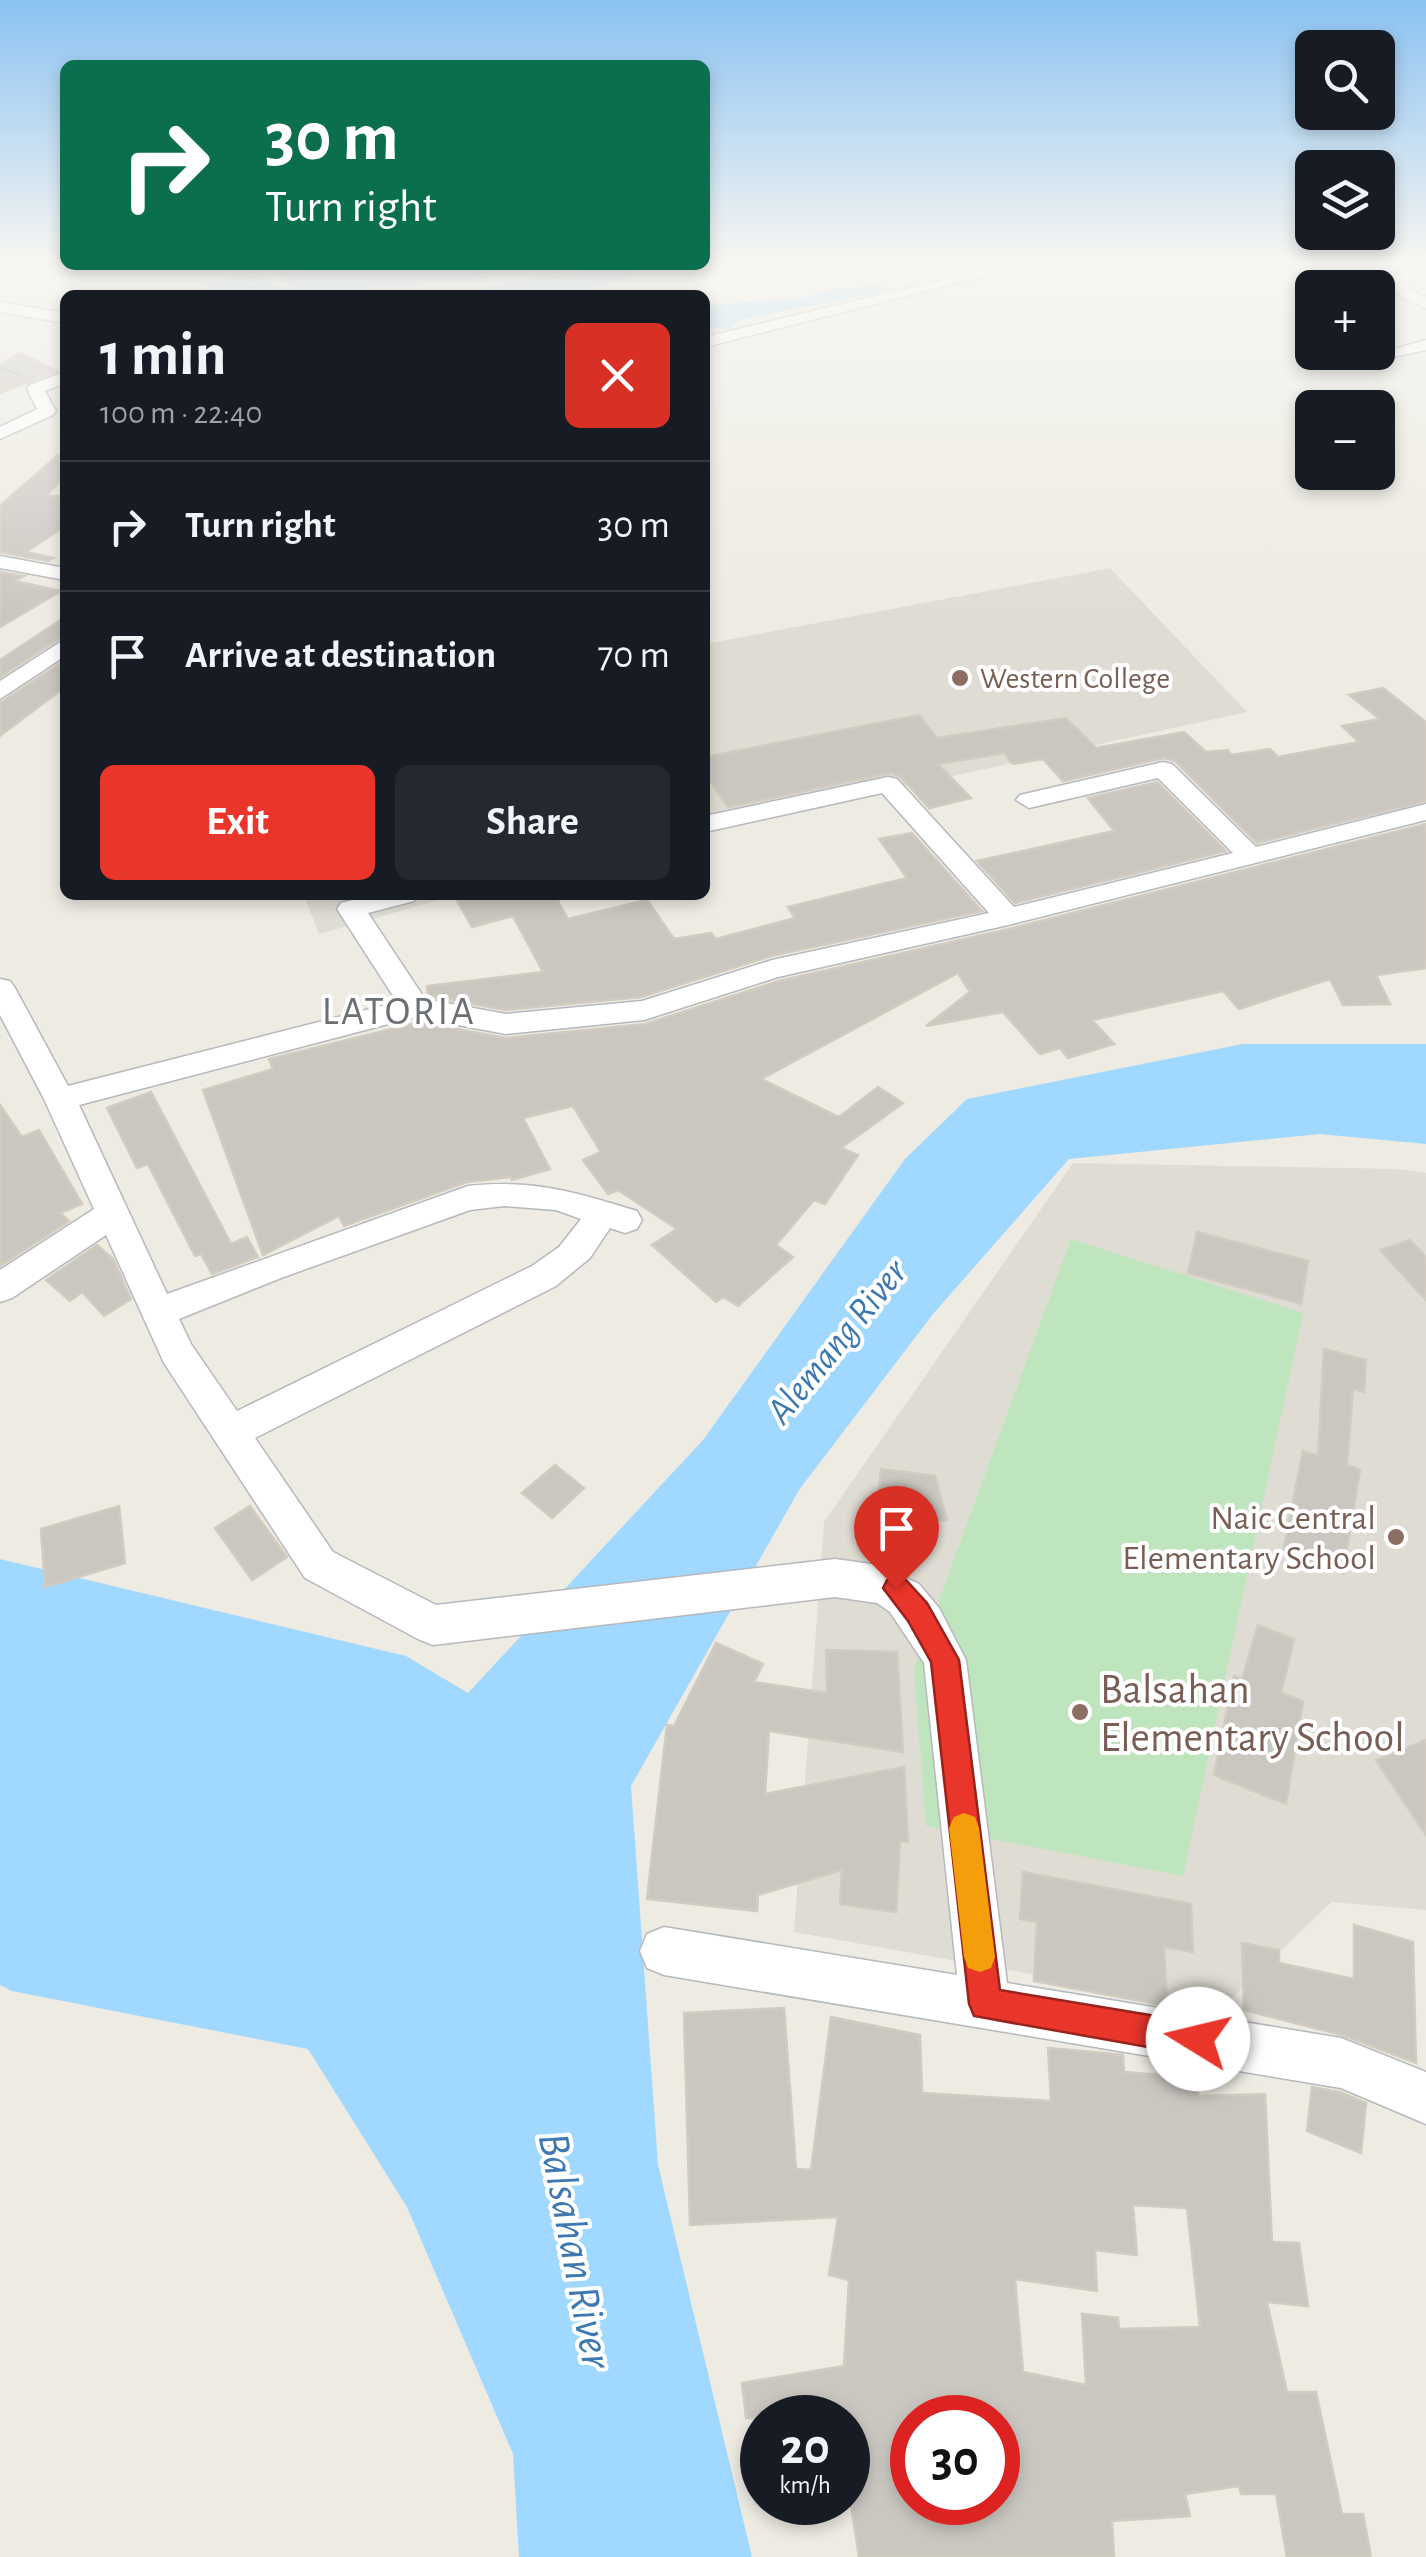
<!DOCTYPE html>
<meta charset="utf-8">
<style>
body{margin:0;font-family:"Alegreya Sans",sans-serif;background:#242831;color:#f1f3f6;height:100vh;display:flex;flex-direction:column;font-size:38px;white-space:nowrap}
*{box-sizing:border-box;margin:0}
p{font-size:32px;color:#9ea1a6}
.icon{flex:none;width:55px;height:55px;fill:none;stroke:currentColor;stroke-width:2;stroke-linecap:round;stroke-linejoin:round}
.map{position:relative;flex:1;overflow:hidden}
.panel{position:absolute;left:60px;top:290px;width:650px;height:610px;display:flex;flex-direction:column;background:#171b24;border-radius:15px;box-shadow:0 5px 15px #0003}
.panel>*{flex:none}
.hud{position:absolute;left:60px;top:60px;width:650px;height:210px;border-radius:15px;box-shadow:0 5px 15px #0003;background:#0b6e4f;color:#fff;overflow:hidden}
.controls{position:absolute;left:1295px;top:30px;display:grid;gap:20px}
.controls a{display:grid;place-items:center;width:100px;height:100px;border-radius:15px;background:#171b24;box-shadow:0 5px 15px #0003;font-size:50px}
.speed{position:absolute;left:740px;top:2395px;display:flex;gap:20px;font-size:50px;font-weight:700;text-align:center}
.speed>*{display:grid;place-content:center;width:130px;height:130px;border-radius:50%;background:#171b24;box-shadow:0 5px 15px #0003;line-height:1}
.speed small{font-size:25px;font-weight:400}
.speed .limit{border:15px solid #d22;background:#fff;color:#111}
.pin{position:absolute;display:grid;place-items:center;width:85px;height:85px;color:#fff;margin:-102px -42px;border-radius:50% 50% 50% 0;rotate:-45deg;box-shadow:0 0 10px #0007}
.pin .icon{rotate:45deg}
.me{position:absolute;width:110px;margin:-55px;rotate:279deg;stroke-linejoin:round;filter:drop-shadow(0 0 8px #0008)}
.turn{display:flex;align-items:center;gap:35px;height:210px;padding:0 40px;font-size:45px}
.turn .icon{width:130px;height:130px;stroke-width:2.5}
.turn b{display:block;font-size:70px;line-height:85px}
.round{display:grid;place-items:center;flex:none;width:105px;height:105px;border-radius:15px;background:#242831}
.overview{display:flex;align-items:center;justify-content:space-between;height:170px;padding:0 40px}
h1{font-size:60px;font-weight:700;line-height:75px}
.button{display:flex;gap:20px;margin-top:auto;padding:20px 40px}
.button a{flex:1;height:115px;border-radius:15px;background:#ea352b;color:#fff;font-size:40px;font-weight:700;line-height:115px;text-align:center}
.button a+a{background:#242831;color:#f1f3f6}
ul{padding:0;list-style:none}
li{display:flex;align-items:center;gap:30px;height:130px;padding:0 40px;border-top:2px solid #363941}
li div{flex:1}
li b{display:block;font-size:38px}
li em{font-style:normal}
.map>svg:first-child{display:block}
.education{fill:#dfdcd3}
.green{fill:#bfe5be}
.water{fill:#a0d8ff}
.building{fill:#cac7c1;stroke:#d2ccc0;stroke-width:2.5;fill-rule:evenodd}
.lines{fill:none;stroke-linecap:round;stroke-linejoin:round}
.minor-casing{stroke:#b5b8bd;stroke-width:3}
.path{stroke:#97c6a4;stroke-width:2.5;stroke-dasharray:5 2.5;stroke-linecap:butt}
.minor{fill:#fff;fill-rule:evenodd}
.route{fill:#ea352b;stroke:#98221c;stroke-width:2.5}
.slow{fill:#f59e0b}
.education-dot{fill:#8d6e63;stroke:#fff;stroke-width:4}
.labels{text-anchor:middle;stroke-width:8;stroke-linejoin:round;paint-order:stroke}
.far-education-label{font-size:30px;fill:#785e54;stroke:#fff;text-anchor:start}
.education-label{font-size:35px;fill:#785e54;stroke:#fff;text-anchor:end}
.water-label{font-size:38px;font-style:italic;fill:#3d78b1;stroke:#fff}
.quarter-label{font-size:40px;letter-spacing:2.5px;fill:#6b7075;stroke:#fff}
.near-education-label{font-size:42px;fill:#785e54;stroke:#fff;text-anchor:start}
.near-water-label{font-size:45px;font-style:italic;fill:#3d78b1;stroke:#fff}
</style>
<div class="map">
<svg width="1426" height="2557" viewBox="0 0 1426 2557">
<rect width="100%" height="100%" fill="#edebe2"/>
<g class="education">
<path d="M1110,568L1247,712L705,830V644Z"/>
<path d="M304,895H456L319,934Z"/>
<path d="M1073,1163L1399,1169L1426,1173V1910L1331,1902L1222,2008L794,1932L824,1522Z"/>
</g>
<path class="green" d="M1071,1239L1303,1313L1183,1876L926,1826L914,1669Z"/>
<g class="water">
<path d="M339,265H468L483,270L487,279L302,293L292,288L283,274Z"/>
<path d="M612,267L635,269L631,279C588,288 529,308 487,290L498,285Z"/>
<path d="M263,275L285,295H214L205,282Z"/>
<path d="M878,285L896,289L739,320L730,329L705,328V305L802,298L830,289Z"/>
<path d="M1243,1044H1426V1144L1320,1134L1069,1159L933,1314L799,1490L631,1786L658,2165L752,2557H519L513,2454L407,2207L308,2049L12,1991L0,1985V1559L406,1656L468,1693L703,1440L905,1159L967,1099Z"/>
</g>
<g class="building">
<path d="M21,353L57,371L0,393V365Z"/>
<path d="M58,455L65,462V476L46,496H65V526L26,552L53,558L48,561L0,552V506Z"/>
<path d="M0,572L24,576L15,581L61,591L0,627Z"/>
<path d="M65,617V635L0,677V660Z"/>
<path d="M65,660V687L0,736V703Z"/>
<path d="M1383,688L1426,722V801L1257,843L1175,761L1164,758L1063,781L1043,759L1013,764L1004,753L938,764L971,798L929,808L900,776L890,773L728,807L705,774V757L919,715L937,738L1066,718L1096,748L1184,732L1206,752L1228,750L1231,755L1270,749L1278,757L1359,742L1342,726L1380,719L1349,695Z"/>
<path d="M1157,782L1226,851L1015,903L977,861L1114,831L1088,798Z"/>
<path d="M1426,824V968L1376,975L1390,1004L1343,1005L1330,979L1239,1009L1223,991L1092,1020L1114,1044L1068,1058L1060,1048L1040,1054L1003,1012L926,1026L970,992L958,973L761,1079L839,1117L878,1087L903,1103L841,1148L858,1155L825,1204L814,1200L776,1245L793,1257L738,1306L723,1297L716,1302L652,1245L677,1229L618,1190L608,1194L583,1160L601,1152L573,1106L523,1118L550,1169L512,1180L511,1177L467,1182L344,1226L339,1216L263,1255L203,1090L273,1069L269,1059L420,1022L506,1038L645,1024L779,981L1009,929Z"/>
<path d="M912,833L982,911L771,956L641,997L506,1010L428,996L427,986L543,972L513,916L472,927L454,895H559V904L568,919L647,900L674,939L711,933L716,939L795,918L788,907L907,878L879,839Z"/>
<path d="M151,1092L231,1244L247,1237L258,1257L212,1274L201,1254L195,1256L148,1164L137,1168L107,1108Z"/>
<path d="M0,1105L22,1137L39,1130L82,1204L60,1213L69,1221L0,1266Z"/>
<path d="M1197,1232L1308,1261L1301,1304L1188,1273Z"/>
<path d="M1410,1240L1426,1257V1300L1380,1250Z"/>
<path d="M97,1245L113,1259L131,1299L104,1316L82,1292L70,1301L46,1280Z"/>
<path d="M1324,1349L1366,1360L1364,1392L1353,1389L1347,1465L1360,1470L1343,1573L1283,1552L1303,1451L1318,1456Z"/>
<path d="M555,1465L584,1488L552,1518L522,1493Z"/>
<path d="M881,1469L935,1476L947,1520L918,1523L916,1556L874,1551Z"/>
<path d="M119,1506L125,1563L45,1587L41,1529Z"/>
<path d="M250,1506L287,1557L252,1580L215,1528Z"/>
<path d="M1258,1625L1294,1639L1281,1693L1303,1701L1286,1804L1214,1775L1234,1676L1242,1679Z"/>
<path d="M716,1643L763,1664L754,1682L827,1693L826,1650L897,1652L903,1752L769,1731L765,1794L904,1767L908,1842L900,1841L896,1912L840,1904L842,1870L758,1895L757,1911L647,1899L667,1725L674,1726Z"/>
<path d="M1426,1740V1835L1376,1760Z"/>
<path d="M1023,1872L1191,1904L1193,1952L1164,1947L1167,2006L1034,1981L1037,1922L1020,1919Z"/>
<path d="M1354,1925L1413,1942L1416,2063L1342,2035L1244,2010L1242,1943L1279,1950V1963L1354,1979Z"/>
<path d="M784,2008L796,2169L811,2170L831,2017L920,2035L922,2093L1051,2101L1048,2048L1123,2055L1124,2072L1198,2078V2096L1265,2094L1272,2242L1299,2243L1308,2306L1267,2302L1287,2392H1316L1342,2514H1363L1371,2557H1287L1276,2494H1241L1239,2486L1185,2494L1190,2516L1112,2521L1114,2557H859L848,2486V2418H746L742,2383L844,2366L849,2280L829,2275L838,2217L690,2225L684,2013ZM1133,2205L1187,2208L1200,2327L1119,2329L1118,2318L1082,2314L1086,2385L1023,2372L1015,2279L1097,2291L1095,2250L1137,2255ZM905,2418H998V2503L906,2505L897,2454L910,2451Z"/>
<path d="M1312,2087L1340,2092L1366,2103L1361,2153L1307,2131Z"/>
</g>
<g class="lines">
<defs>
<g id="minor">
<path d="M0,261H9L0,265Z"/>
<path d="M1020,261H1044L705,347V337Z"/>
<path d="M1397,261H1411L1414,268L1408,284L1412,291L1426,297V308L1401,297L1394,284L1400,268Z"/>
<path d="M0,302L65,313V323L0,312Z"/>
<path d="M1426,340V350L1388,358L1380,353Z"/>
<path d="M65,372V383L45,391L56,411L53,415L0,439V427L37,409L27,389L29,385Z"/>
<path d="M0,556L65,568V580L0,568Z"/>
<path d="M65,639V656L0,699V681Z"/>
<path d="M1163,762L1172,764L1256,847L1426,804V820L1008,925L778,977L644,1020L506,1034L415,1017L79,1105L167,1294L468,1186C533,1179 576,1192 637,1211L642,1220L637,1229L625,1233L610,1228L590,1258L556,1286L255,1438L333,1552L436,1605L835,1559L878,1565L919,1584L939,1608L966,1660L1007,1983L1341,2038L1426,2072V2124L1341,2088L664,1975L647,1968L640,1951L647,1934L664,1927L957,1975L924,1663L890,1612L877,1603L835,1597L433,1645L418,1639L305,1578L164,1363L106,1235L12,1298L0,1302V1270L94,1209L44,1099L0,1015V979L10,981L15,988L68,1086L397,1002L337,909L341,903L372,895H418L414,901L368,913L425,999L506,1014L642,1001L772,960L989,913L882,793L705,832V816L888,777L897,779L1014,907L1233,853L1158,778L1029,808L1016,800L1020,795ZM504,1206L556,1210L581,1219L559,1247L532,1266L237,1411L191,1344L179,1319L281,1278L470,1210Z"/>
</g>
</defs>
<use href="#minor" class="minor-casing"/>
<path class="path" d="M0,368L21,375"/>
<use href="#minor" class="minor"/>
</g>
<linearGradient id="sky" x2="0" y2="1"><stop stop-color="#8bc2f1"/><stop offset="0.42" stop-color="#f7f6f2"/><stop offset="1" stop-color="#f7f6f2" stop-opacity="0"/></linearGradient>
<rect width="1426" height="619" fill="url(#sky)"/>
<path class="route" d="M896,1576L906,1580L927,1603L959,1660L1000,1990L1198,2023L1210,2028L1215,2039L1210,2051L1198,2056L974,2016L969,2004L931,1662L908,1621L883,1588L887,1580Z"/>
<path class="slow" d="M964,1813L975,1817L979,1828L995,1957L991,1968L980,1972L968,1968L964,1957L949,1828L954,1817Z"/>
<g class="education-dot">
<circle cx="960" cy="678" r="10"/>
<circle cx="1396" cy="1537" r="10"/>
<circle cx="1080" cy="1712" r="10"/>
</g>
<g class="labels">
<g class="far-education-label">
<text x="980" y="688">Western College</text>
</g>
<g class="education-label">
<text x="1376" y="1529">Naic Central<tspan x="1376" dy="40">Elementary School</tspan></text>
</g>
<g class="water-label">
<text transform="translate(836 1341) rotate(-51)" y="13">Alemang River</text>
</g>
<g class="quarter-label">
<text x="399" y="1024">LATORIA</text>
</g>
<g class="near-education-label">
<text x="1100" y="1703">Balsahan<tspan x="1100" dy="48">Elementary School</tspan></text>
</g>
<g class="near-water-label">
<text transform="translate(577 2250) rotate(79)" y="16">Balsahan River</text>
</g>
</g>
</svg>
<div class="controls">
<a><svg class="icon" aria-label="search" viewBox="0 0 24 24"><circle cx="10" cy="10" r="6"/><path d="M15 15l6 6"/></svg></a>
<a><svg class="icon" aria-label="layers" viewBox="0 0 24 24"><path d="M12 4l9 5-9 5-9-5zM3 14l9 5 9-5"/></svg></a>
<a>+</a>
<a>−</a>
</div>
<div class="speed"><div>20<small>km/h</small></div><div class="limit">30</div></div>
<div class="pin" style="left:896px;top:1588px;background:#d93025"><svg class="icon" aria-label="arrive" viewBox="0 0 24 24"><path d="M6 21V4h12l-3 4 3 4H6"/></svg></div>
<svg class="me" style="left:1198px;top:2039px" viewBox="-20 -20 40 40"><circle r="19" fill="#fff"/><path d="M0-13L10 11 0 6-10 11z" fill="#ea352b"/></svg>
<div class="hud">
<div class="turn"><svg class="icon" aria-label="right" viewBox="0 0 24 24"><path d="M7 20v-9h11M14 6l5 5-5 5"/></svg><div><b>30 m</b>Turn right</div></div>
</div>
<section class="panel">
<div class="overview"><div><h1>1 min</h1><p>100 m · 22:40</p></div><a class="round" style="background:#d93025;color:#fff"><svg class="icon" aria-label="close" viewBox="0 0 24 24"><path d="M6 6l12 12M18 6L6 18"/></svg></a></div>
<ul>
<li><svg class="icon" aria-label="right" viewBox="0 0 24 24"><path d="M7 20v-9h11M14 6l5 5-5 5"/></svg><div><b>Turn right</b></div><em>30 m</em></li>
<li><svg class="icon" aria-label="arrive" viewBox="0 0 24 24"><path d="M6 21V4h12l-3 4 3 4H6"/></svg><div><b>Arrive at destination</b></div><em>70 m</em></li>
</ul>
<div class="button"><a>Exit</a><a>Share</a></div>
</section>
</div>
